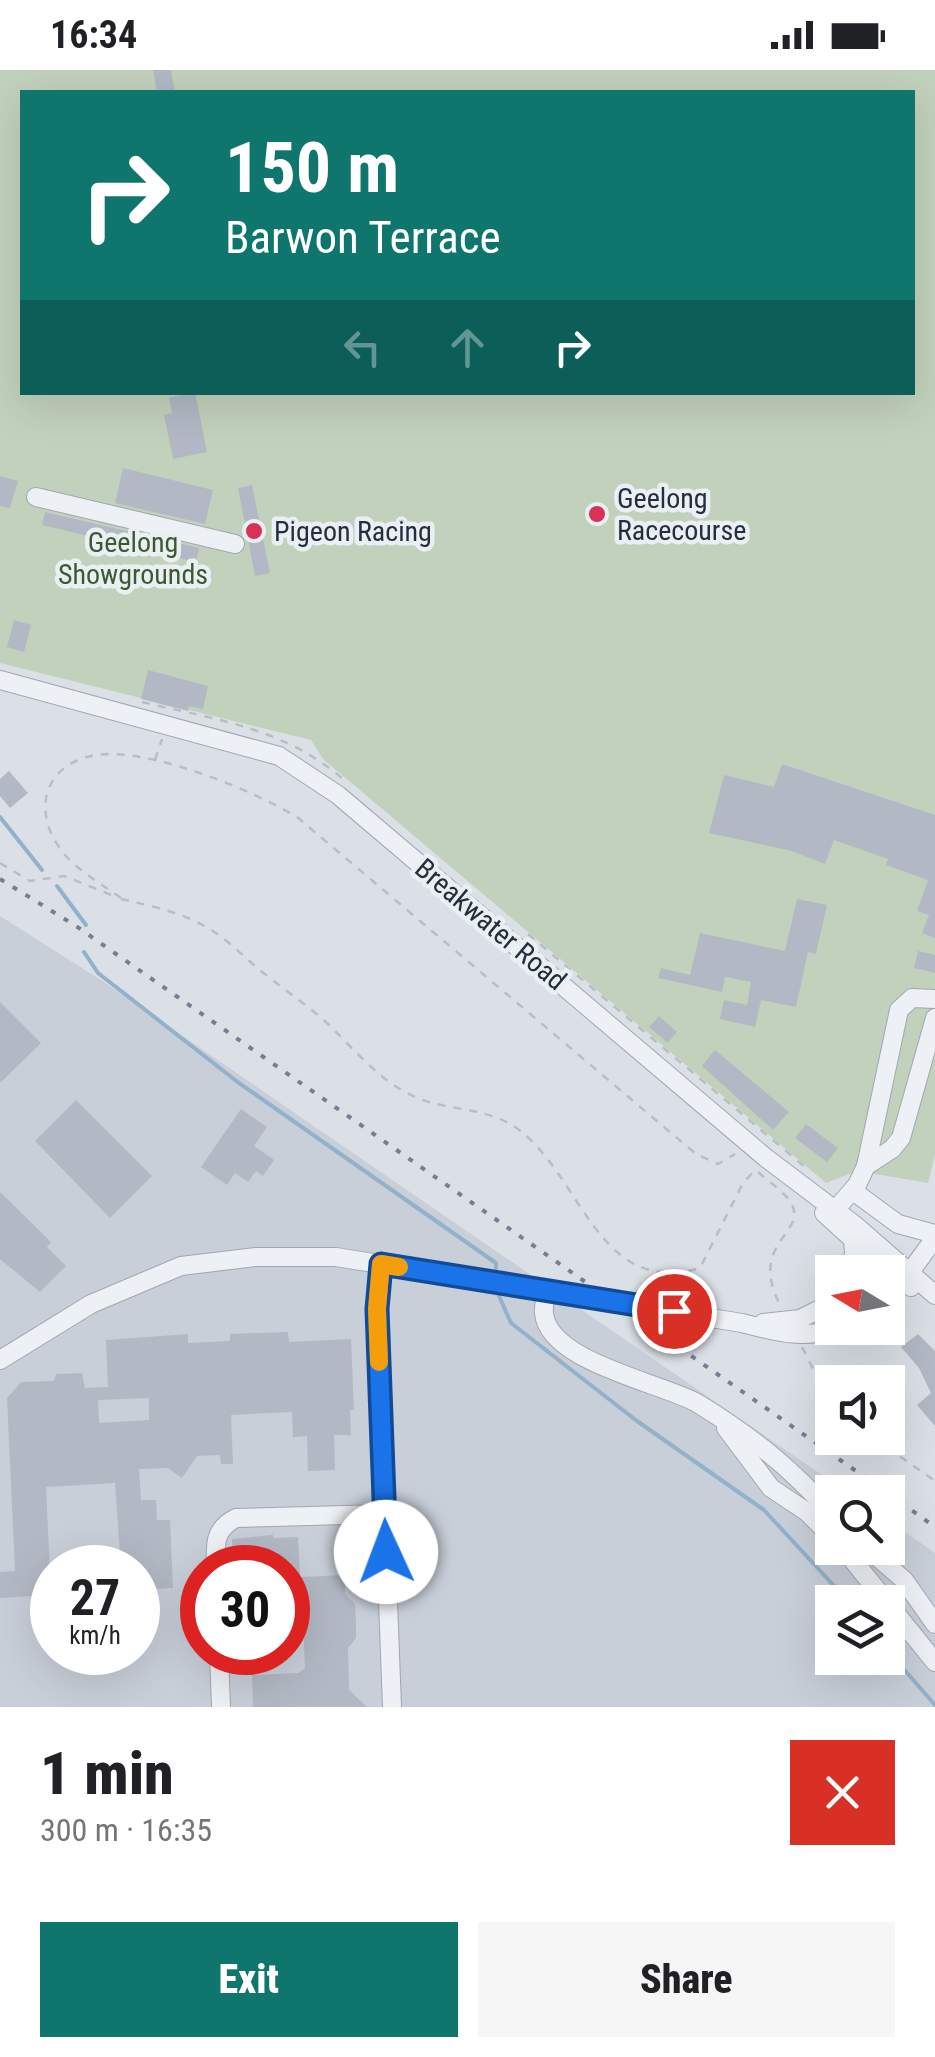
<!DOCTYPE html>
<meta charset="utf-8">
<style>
body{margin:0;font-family:"Roboto Condensed",sans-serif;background:#f6f6f6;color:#202124;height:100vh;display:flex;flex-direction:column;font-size:38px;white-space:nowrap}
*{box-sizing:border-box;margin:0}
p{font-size:32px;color:#757577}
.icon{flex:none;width:55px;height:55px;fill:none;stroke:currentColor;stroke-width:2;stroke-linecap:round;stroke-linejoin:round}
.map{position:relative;height:1637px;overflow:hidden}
.side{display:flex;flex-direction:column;background:#fff;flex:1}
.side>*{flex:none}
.banner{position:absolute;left:20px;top:20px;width:895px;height:305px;border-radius:0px;box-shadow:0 10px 40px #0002;background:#0f766e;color:#fff;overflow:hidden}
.needle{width:65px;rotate:280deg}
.fabs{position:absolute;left:815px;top:1185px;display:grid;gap:20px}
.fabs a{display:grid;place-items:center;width:90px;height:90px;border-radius:0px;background:#fff;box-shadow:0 10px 40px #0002;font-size:50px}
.speed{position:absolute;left:30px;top:1475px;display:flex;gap:20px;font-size:50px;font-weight:700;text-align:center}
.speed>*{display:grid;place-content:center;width:130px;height:130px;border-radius:50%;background:#fff;box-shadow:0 10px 40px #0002;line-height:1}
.speed small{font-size:25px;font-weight:400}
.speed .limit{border:15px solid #d22;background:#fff;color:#111}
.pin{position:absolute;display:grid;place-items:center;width:85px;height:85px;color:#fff;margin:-42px;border:5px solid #fff;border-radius:50%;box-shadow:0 2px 10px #0007}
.me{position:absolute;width:110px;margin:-55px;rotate:358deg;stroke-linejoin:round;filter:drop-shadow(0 0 8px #0008)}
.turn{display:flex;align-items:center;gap:35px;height:210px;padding:0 40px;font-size:45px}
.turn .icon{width:130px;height:130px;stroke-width:2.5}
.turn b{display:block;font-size:70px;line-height:85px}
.lanes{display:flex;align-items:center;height:95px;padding:0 40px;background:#0003;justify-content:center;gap:50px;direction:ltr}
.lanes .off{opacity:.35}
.round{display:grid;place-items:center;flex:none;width:105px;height:105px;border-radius:0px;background:#f6f6f6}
.summary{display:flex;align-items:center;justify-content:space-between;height:170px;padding:0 40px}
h1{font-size:60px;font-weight:800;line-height:75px}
.button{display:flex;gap:20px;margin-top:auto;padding:20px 40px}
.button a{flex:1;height:115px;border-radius:0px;background:#0f766e;color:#fff;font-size:40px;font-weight:800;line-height:115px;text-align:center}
.button a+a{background:#f6f6f6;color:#202124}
.status{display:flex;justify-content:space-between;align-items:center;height:70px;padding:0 50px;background:#fff;direction:ltr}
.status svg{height:28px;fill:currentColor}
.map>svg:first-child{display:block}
.built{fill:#c8cfd9;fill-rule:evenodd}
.green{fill:#c2d1bb;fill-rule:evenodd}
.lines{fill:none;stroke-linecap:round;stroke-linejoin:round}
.stream{stroke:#92b1ca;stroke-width:4}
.building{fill:#b2b9c4;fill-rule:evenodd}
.minor-casing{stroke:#a0a7b1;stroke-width:20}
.path{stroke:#b9bec5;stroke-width:2.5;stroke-dasharray:8 8;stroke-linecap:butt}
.minor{stroke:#edf0f5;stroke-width:18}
.rail{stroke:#738091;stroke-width:4;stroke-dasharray:5 10;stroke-linecap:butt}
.route-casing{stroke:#114b97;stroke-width:25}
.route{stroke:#1a73e8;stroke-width:18}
.slow{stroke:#f59e0b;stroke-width:18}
.poi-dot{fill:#d83356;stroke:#eaeff4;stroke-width:4}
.labels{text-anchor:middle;stroke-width:9;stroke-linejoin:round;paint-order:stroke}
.poi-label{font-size:28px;fill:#242f3d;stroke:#eaeff4;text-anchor:start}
.park-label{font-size:28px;fill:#3b5a30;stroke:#eaeff4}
.street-label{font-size:28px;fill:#242f3d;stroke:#eaeff4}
</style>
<div class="status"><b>16:34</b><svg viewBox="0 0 49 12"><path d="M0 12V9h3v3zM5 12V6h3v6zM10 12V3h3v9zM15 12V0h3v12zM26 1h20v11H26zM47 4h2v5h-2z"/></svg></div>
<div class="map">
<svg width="935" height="1637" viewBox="0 0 935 1637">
<rect width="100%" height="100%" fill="#dbe0e7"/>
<path class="built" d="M0,846L104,912L847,1422H832V1478H888V1450L935,1483V1637H0ZM52,1498H138V1582H52ZM202,1498H288V1582H202ZM832,1532H888V1588H832Z"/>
<path class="green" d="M0,0H935V1084L928,1113L857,1101L826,1113L323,689L311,670L0,593ZM22,22H912V322H22Z"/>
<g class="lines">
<g class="stream">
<path d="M0,747L42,800"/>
<path d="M57,816L86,855"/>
<path d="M84,882L98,903L239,1013L496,1193V1198"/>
<path d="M499,1226L511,1253L637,1351L764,1440L849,1532"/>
<path d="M888,1581L935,1635"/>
</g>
</g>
<g class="building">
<path d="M153,0H171L175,22H157Z"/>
<path d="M195,322L207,382L173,389L164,345L172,343L169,328Z"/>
<path d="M123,398L213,420L205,454L115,433Z"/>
<path d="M0,406L18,411L10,438L0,436Z"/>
<path d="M252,415L270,503L255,506L238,418Z"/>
<path d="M45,442L199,478L196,492L42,455Z"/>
<path d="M14,550L31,555L24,582L7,577Z"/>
<path d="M148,600L208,616L203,639L189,636L188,641L141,629Z"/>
<path d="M782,694L935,745V868L922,863L929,845L917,841L928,810L886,795L888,789L834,770L825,794L792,781L709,763L724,705L774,717Z"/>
<path d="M9,701L28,723L10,738L0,726V709Z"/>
<path d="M797,829L827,835L816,884L808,882L796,937L761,930L755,957L720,949L724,930L747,935L751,912L725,907L722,922L658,908L661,898L690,905L700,863L785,881Z"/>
<path d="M918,881L935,885V903L914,898Z"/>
<path d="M0,932L41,973L0,1013Z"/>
<path d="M659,946L677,962L668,973L649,957Z"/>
<path d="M715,980L789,1042L773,1060L702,996Z"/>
<path d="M76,1030L152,1106L110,1148L35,1071Z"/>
<path d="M241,1039L267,1057L254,1076L274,1090L263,1106L256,1101L248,1112L235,1103L227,1115L201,1097Z"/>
<path d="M806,1054L838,1078L827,1092L795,1068Z"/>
<path d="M0,1122L51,1172L47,1177L66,1196L40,1222L0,1189Z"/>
<path d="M288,1262L289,1272L351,1269L354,1340H350L351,1365H334L335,1400L308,1401L307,1366L293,1367L292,1342L231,1345L233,1394H221L220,1385L197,1386L182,1408L168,1398L139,1399L141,1430H156L157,1450H170L173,1518L138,1520V1498H121L115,1413L46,1417L51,1525L0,1528V1502L15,1501L7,1328L21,1312L54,1311L56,1304L82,1303L85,1318L108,1317L106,1270L188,1264V1273L230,1271V1264ZM149,1328V1350L99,1353L98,1330Z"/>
<path d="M918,1264L935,1281V1356L917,1335L931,1323L919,1298L901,1277Z"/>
<path d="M273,1465V1468L298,1467L300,1506H288V1498H233L232,1469Z"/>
<path d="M345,1505V1524L355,1534L356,1553V1568L348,1578L349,1620L367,1637H253L252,1605L298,1603L305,1598L301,1507Z"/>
</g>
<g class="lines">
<defs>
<g id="minor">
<path d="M36,427L235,474"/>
<path d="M0,610L279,686L338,725L766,1088L856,1156L935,1225"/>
<path d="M866,1096L899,940L912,928L935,929"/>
<path d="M853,1121L898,1154L935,1164"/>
<path d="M824,1143L878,1192L911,1217"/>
<path d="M829,1147L857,1115L866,1096L892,1079L901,1068L935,948"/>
<path d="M381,1194L377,1239L392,1637"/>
<path d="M849,1202L854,1183L853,1170"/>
<path d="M909,1213L910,1202L935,1168"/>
<path d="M547,1220C546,1227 543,1236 544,1243C548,1292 662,1313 697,1333C751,1366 790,1397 832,1444"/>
<path d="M763,1253L800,1249L832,1233"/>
<path d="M0,1290L91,1234L181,1196L256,1187H336L742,1253C777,1262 803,1270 838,1258"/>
<path d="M726,1358L771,1418L807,1442L832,1467"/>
<path d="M843,1478L935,1592"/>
<path d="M867,1478L904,1510L935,1554"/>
<path d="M216,1498C215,1474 214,1459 236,1448L384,1444"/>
<path d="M219,1582L221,1637"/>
</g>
</defs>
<use href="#minor" class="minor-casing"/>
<g class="path">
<path d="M142,632C217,650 281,657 342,708"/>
<path d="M155,690L162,669"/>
<path d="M0,793L30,811L64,806L114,826"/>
<path d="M121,828C103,815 80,802 66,786C26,740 46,686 108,684C161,683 252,720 297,747L696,1084L718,1094L735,1084"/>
<path d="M121,829C151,836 181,842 208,858C227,869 244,887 261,901C283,919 306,934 327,953C352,977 376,1007 407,1023C441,1042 482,1035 515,1057C582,1103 596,1228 700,1198L743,1113L756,1099"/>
<path d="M528,864L805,1097"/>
<path d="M758,1102C769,1112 788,1124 793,1137C803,1165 749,1174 780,1235"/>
<path d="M802,1277L832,1336"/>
<path d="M874,1368L935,1411"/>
</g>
<use href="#minor" class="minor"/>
<g class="rail">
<path d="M0,809L76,856L886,1422"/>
<path d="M888,1423L935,1457"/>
</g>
</g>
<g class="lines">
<defs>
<path id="route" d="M386,1482L377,1239L381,1194L674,1241"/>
</defs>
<use href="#route" class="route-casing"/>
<use href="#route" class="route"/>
<path class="slow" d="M379,1292L377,1239L381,1194L399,1197"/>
</g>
<g class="poi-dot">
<circle cx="597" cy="444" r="10"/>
<circle cx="254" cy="461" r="10"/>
</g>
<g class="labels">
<g class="poi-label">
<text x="617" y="438">Geelong<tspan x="617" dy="32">Racecourse</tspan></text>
<text x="274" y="471">Pigeon Racing</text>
</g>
<g class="park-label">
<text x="133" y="482">Geelong<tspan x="133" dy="32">Showgrounds</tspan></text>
</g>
<g class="street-label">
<text transform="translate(491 854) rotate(40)" y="10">Breakwater Road</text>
</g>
</g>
</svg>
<div class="fabs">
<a><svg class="needle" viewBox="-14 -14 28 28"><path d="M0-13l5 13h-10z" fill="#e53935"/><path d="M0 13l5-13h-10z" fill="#757577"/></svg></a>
<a><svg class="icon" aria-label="sound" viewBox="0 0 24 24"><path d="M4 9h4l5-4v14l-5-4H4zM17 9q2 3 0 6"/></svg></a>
<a><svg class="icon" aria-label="search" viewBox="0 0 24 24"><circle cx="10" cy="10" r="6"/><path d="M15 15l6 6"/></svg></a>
<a><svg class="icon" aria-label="layers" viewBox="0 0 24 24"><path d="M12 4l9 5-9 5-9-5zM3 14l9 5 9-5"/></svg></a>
</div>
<div class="speed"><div>27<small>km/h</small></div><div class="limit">30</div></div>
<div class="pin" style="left:674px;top:1241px;background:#d93025"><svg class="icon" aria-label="arrive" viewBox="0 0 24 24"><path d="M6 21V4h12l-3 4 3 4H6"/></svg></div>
<svg class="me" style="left:386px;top:1482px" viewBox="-20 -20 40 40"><circle r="19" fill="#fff"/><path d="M0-13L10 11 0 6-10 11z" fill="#1a73e8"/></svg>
<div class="banner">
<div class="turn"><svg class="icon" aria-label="right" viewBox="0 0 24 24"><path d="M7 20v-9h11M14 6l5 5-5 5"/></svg><div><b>150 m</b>Barwon Terrace</div></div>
<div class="lanes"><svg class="icon off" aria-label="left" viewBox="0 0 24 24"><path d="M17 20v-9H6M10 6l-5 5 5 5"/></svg><svg class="icon off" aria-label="ahead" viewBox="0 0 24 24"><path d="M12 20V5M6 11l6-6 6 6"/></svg><svg class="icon" aria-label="right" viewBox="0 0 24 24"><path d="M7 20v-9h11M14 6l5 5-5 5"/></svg></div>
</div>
</div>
<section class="side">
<div class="summary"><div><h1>1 min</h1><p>300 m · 16:35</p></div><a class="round" style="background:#d93025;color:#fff"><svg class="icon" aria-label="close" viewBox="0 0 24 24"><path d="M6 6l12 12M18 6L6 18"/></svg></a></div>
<div class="button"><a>Exit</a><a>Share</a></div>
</section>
